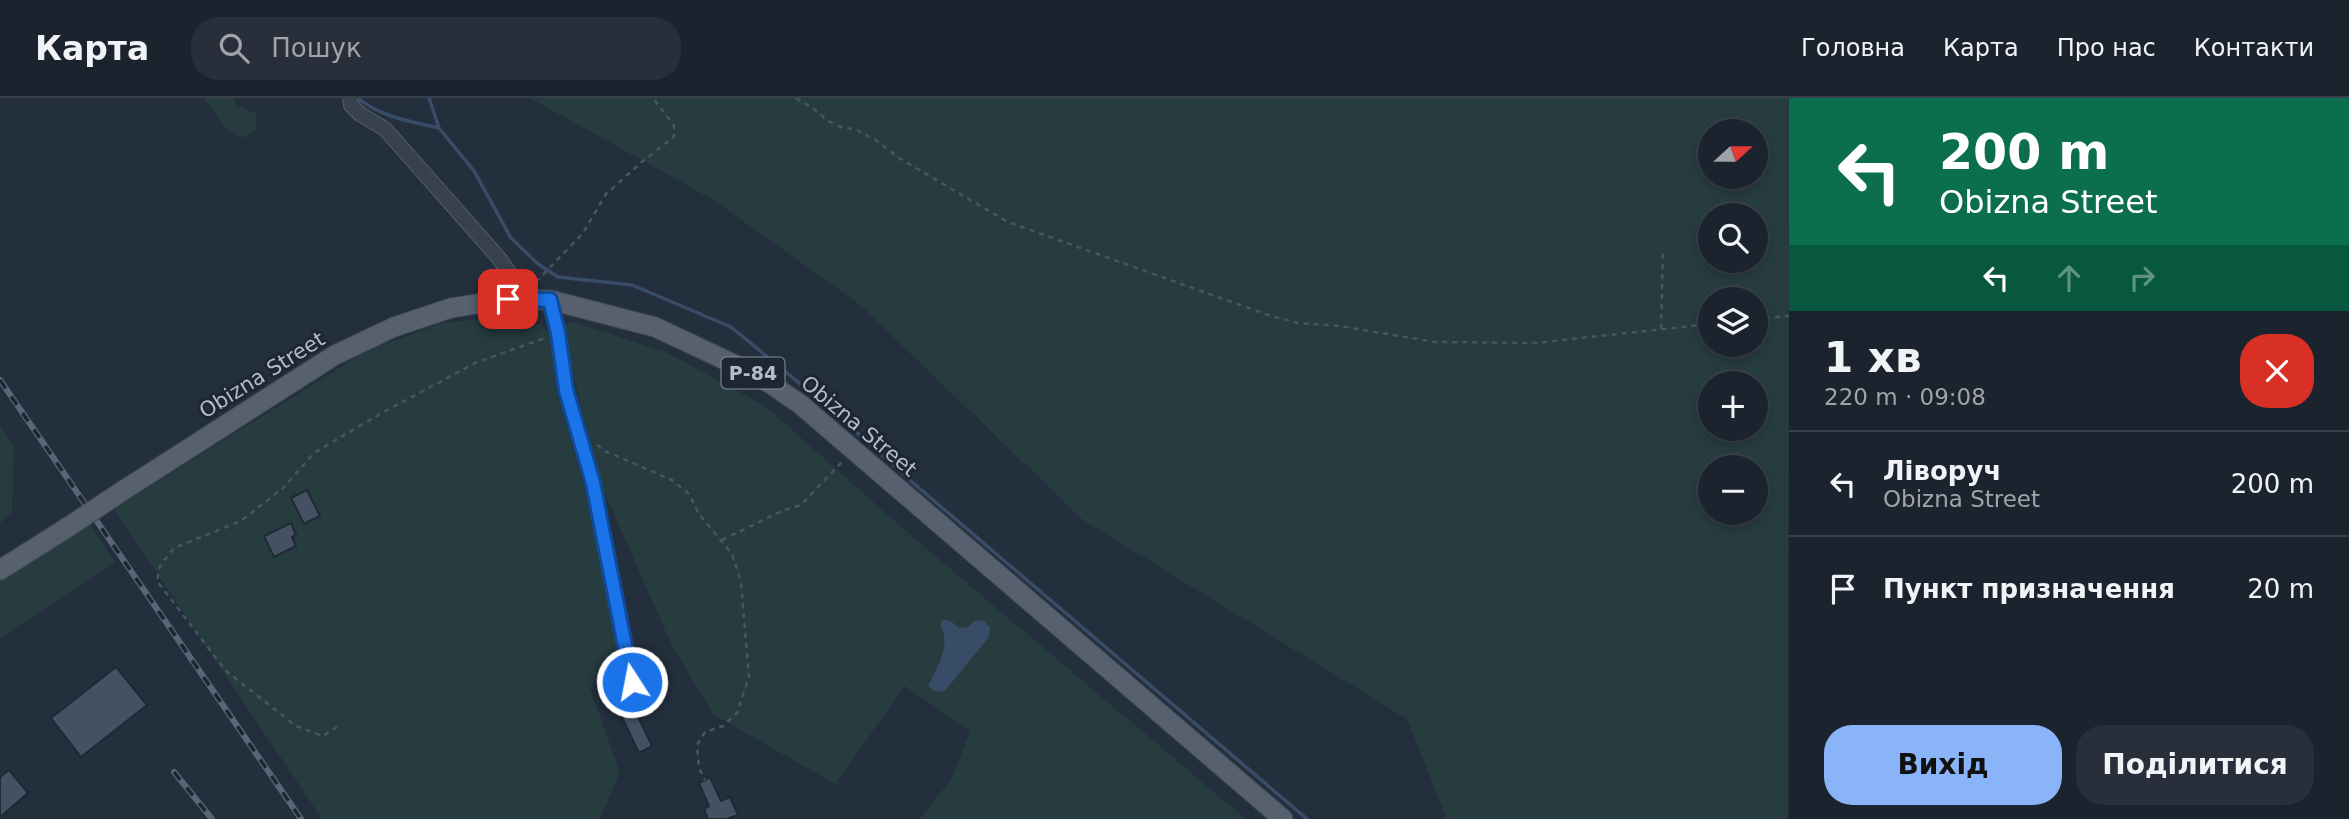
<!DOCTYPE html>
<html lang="uk">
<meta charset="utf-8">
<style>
body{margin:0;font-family:"DejaVu Sans",sans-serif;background:#282f3a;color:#f1f3f6;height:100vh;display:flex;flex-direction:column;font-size:26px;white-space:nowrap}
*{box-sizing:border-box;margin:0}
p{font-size:23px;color:#a0a4aa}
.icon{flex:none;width:38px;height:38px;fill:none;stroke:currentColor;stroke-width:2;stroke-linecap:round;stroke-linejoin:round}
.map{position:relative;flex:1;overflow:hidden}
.sheet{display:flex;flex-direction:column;background:#1b232e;width:560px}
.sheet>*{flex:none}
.banner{background:#0b6e4f;color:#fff;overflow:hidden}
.needle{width:46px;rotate:69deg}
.fabs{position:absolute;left:1698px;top:21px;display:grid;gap:14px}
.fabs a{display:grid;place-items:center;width:70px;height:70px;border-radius:50%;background:#1b232e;box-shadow:0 4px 10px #0003,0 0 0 2px #39404a;font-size:35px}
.pin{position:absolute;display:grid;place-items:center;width:60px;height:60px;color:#fff;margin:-30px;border-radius:14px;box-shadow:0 4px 10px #0006}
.me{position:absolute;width:77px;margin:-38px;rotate:349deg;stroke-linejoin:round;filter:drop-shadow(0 0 5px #0008)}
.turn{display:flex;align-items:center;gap:24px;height:147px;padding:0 35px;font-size:32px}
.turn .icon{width:91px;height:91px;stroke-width:2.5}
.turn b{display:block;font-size:49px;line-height:60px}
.lanes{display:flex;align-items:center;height:66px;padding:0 35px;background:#0003;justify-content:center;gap:35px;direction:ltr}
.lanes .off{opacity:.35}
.round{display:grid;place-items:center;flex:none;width:74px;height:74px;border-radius:28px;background:#282f3a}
.summary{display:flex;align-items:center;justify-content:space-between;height:119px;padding:0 35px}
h1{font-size:42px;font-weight:600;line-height:52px}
.action{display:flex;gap:14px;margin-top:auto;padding:14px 35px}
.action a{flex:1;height:80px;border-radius:28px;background:#8ab4f8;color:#111;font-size:28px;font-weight:600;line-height:80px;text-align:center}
.action a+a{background:#282f3a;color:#f1f3f6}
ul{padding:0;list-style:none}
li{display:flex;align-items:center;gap:21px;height:105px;padding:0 35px;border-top:2px solid #39404a}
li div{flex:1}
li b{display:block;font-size:26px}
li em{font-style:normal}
header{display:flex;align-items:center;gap:42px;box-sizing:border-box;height:98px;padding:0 35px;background:#1b232e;border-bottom:2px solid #39404a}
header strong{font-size:33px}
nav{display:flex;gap:38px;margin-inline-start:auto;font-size:24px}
.search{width:490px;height:63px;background:#282f3a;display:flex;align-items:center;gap:18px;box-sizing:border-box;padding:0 24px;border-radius:28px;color:#a0a4aa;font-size:26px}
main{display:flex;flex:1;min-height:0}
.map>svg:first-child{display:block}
.green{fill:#263c3f;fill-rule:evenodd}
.water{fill:#394c67}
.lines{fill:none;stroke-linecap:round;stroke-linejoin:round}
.stream{stroke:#394c67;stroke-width:3.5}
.building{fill:#455162;stroke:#1f2835;stroke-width:2}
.minor-casing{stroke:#565f6c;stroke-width:16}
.major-casing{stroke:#414a57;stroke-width:21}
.path{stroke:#44595c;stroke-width:2.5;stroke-dasharray:5 5;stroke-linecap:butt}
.minor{stroke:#38414e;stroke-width:14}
.major{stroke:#56606e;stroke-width:19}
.rail-casing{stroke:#5a6575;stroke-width:6}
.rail{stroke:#1d2633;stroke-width:3.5;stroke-dasharray:10;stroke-linecap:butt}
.major-bridge-casing{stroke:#414a57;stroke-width:21;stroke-linecap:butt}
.major-bridge{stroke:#56606e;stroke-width:19}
.route-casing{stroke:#114b97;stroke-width:18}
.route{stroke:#1a73e8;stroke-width:12}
.labels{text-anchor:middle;stroke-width:6;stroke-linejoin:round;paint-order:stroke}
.shield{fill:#1d2633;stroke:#878f9c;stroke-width:2}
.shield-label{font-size:19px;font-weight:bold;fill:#b4bcc9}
.street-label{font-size:21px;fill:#b4bcc9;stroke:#1d2633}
</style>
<header>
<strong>Карта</strong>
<div class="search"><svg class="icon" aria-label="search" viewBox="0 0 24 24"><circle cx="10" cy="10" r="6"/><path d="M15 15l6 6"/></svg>Пошук</div>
<nav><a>Головна</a><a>Карта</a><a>Про нас</a><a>Контакти</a></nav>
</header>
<main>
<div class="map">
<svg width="1789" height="721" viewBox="0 0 1789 721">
<rect width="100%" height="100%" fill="#242f3e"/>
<g class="green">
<path d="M204,0H235V6L256,16V32L243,40L226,30Z"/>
<path d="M530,0H1789L1788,721H1447L1407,621L1083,422L859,206L712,101ZM1710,33H1755V79H1710ZM1710,117H1755V163H1710ZM1710,201H1755V247H1710ZM1710,285H1755V331H1710ZM1710,369H1755V415H1710Z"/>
<path d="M505,218L540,226L550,237L557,295L591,415L617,552L590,591L620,674L600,721H322L114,411L368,252L443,225Z"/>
<path d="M572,224L666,254L765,308L915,441L1246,721H920L952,680L970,633L905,588L835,686L713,616L673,550L602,389L572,273L564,226Z"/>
<path d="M0,328L14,349L12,414L0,425Z"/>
<path d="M89,425L115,464L0,540V481Z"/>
</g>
<path class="water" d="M943,521L952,524L959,530L968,529L975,523L984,522L990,530L989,539L944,594L935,593L928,588C937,569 952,547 940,527Z"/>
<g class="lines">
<g class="stream">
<path d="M359,1C381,19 412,24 439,30L429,0"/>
<path d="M439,30L474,73L511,140L538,166L558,179L632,187L731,229L826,307L912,384L1307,721"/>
</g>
</g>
<g class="building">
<path d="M307,392L320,418L304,426L291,400Z"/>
<path d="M291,425L296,437L292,439L296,448L274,459L264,438Z"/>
<path d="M116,569L147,607L81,659L51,620Z"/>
<path d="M632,606L652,648L639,655L619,613Z"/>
<path d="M9,672L28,695L0,719V679Z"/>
<path d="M710,679L721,703L730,699L738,717L727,721H708L704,711L709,708L699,685Z"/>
</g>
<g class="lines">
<defs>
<g id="minor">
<path d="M350,0L351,7L360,16L385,31L498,159L514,181L521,201"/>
<path d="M550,202L558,235L566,292L593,385L632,584"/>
</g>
<g id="major">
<path d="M124,392L335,257L394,229L451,210L508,201L550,202L655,229L759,278L800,306L1283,721"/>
<path d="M0,472L65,431"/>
</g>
</defs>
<use href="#minor" class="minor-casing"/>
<use href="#major" class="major-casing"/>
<g class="path">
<path d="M796,0L814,11L828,23L841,29L857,32L877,43L899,60L1008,124L1271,218L1298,225L1340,228L1435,244L1535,245L1710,226"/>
<path d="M536,184L583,135L606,96L644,62L674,39V28L653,0"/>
<path d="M1755,221L1789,218"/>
<path d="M1661,231L1663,151"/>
<path d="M597,347L605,353L672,382L689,396L699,416L732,456L741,484L749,579L737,615L723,628L705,634L697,647L699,670L705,682"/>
<path d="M722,442L784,412L801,407L842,364"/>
<path d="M337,629L323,638L296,628L226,573L157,483L160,468L174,450L241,423L284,389L314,355L380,316L475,265L545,240"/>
</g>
<use href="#minor" class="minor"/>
<use href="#major" class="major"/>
<defs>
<g id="rail">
<path d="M0,282L301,721"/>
<path d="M174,674L212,721"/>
</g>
</defs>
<use href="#rail" class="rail-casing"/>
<use href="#rail" class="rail"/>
<defs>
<path id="major-bridge" d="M65,431L124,392"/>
</defs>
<use href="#major-bridge" class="major-bridge-casing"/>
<use href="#major-bridge" class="major-bridge"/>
</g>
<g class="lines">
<defs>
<path id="route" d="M508,201L550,202L558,235L566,292L593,385L632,584"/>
</defs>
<use href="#route" class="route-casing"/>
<use href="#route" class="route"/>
</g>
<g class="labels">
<rect class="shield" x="721.5" y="259.5" width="63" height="31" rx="5"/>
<g class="shield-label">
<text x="753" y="282">Р-84</text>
</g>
<g class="street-label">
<text transform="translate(262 277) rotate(-32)" y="7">Obizna Street</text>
<text transform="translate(859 328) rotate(40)" y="7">Obizna Street</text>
</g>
</g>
</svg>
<div class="fabs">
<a><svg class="needle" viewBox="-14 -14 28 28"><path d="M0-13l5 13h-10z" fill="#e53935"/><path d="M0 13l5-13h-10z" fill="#a0a4aa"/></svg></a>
<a><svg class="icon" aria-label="search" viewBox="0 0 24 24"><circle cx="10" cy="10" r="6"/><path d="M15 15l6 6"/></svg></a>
<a><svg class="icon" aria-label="layers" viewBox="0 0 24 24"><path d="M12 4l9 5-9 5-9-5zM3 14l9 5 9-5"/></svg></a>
<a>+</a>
<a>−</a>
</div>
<div class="pin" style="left:508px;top:201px;background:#d93025"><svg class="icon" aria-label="arrive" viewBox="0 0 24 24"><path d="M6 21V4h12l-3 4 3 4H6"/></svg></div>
<svg class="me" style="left:632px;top:584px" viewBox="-20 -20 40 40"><circle r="17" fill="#1a73e8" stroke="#fff" stroke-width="3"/><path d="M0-11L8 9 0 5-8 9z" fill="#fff"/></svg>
</div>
<section class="sheet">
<div class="banner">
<div class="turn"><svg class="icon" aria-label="left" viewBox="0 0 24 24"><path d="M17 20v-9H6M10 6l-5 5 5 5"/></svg><div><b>200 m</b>Obizna Street</div></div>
<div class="lanes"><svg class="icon" aria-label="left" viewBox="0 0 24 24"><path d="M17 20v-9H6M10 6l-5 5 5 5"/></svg><svg class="icon off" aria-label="ahead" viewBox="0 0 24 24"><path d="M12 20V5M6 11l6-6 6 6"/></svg><svg class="icon off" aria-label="right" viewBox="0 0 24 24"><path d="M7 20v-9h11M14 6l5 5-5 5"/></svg></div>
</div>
<div class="summary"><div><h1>1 хв</h1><p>220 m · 09:08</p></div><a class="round" style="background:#d93025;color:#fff"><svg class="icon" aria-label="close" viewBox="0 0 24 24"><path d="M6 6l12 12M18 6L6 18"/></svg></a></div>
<ul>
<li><svg class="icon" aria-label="left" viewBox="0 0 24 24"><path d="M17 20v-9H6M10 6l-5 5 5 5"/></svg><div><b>Ліворуч</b><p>Obizna Street</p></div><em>200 m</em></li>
<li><svg class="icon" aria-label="arrive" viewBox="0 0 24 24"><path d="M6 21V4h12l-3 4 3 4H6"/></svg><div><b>Пункт призначення</b></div><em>20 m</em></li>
</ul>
<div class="action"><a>Вихід</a><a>Поділитися</a></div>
</section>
</main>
